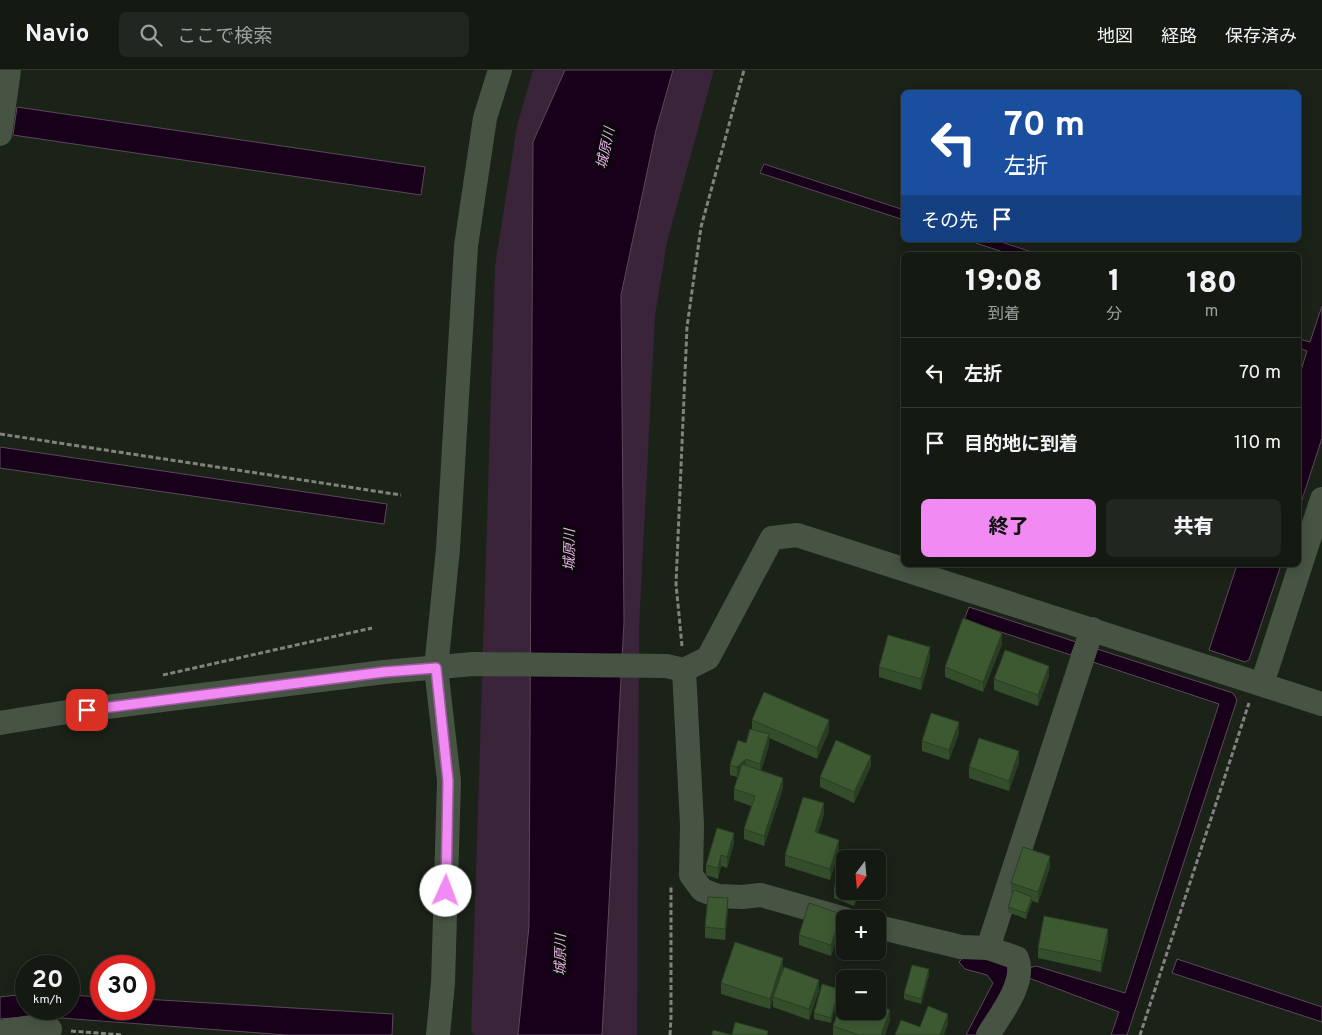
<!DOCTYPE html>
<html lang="ja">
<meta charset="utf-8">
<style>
body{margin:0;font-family:Overpass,"Noto Sans JP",sans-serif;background:#212720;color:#f1f3f6;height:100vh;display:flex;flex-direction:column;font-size:19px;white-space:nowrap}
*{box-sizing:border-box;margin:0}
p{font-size:16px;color:#9da19f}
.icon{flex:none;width:28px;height:28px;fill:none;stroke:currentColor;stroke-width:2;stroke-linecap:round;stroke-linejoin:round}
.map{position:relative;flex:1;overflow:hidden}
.side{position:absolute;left:901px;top:182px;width:400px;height:315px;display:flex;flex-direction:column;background:#141a12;border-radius:8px;box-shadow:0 2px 12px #0003,0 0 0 1px #333832}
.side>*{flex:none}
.guide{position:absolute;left:901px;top:20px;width:400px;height:152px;border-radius:8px;box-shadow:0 2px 12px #0003,0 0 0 1px #333832;background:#1a4fa0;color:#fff;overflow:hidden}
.needle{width:32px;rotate:196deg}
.fabs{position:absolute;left:836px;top:780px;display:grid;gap:10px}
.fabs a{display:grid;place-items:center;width:50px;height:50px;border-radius:8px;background:#141a12;box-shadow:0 2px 12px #0003,0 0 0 1px #333832;font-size:25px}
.speed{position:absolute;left:15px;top:885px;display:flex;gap:10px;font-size:25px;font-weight:700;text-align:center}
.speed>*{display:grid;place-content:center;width:65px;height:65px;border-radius:50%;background:#141a12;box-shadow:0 2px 12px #0003,0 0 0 1px #333832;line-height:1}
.speed small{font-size:12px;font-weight:400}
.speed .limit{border:8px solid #d22;background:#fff;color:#111}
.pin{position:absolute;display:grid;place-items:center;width:42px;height:42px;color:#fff;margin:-21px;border-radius:10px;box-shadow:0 2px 8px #0006}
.me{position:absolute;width:55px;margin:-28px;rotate:2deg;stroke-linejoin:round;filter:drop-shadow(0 0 4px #0008)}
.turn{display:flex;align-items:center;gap:18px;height:105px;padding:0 20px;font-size:22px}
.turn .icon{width:65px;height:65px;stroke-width:2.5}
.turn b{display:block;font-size:35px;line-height:42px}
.then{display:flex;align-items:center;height:48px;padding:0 20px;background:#0003;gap:10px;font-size:19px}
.eta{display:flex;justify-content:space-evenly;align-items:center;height:85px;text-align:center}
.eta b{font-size:30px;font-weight:800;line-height:35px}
.button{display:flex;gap:10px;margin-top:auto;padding:10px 20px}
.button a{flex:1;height:58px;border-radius:8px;background:#f28af3;color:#111;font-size:20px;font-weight:800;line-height:58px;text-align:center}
.button a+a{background:#212720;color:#f1f3f6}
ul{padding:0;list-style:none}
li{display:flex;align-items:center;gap:15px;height:70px;padding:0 20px;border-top:1px solid #333832}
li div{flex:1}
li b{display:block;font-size:19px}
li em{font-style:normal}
header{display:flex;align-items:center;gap:30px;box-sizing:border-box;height:70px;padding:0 25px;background:#141a12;border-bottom:1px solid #333832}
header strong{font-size:24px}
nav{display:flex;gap:28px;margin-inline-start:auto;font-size:18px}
.search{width:350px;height:45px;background:#212720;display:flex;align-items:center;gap:12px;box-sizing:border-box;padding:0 18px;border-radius:8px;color:#9da19f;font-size:19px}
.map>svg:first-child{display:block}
.green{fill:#392439}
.water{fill:#19001a;stroke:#5a4a5a}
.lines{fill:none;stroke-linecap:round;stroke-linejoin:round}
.path{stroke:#7e847c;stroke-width:3;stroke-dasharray:5 2.5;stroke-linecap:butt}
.minor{stroke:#475443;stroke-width:24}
.wall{fill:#344d2b}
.shaded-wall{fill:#2a3e23}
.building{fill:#3c5932;stroke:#2a3e23}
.route-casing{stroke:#9d5a9e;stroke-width:12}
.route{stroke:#f28af3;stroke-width:9}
.labels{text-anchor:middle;stroke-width:5;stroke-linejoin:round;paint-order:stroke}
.water-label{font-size:14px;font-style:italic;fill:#e6ade5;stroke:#070a06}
</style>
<header>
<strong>Navio</strong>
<div class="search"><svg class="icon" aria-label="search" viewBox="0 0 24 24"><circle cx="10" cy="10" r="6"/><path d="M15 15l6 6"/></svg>ここで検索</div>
<nav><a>地図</a><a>経路</a><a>保存済み</a></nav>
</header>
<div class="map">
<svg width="1322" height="965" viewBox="0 0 1322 965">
<rect width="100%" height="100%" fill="#1b2218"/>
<g class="green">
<path d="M533,0H565L533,72L529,856L518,965H475L471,961L495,196L517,56Z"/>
<path d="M673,0H714L667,172L655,246L639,558L637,965H602L624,552L621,225L656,60Z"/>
</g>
<g class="water">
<path d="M565,0H673L656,60L621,225L624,552L602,965H518L529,856L533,72Z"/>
<path d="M17,37L425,97L421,125L13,65Z"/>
<path d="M764,94L904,140V150L760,103Z"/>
<path d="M967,170H995L1041,185H1012Z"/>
<path d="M1322,236V368L1299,439V307L1307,281L1299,278V269L1310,272Z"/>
<path d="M0,377L387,434L384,454L0,398Z"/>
<path d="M1237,495H1281L1249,590L1245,592L1209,580Z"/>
<path d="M969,537L1076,572L1071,585L964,550Z"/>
<path d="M1097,579L1233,623L1237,630L1127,965H1111L1119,942L1029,908L1009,911L977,965H966L993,913L987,905L965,899L959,892L966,885L1029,898L1036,896L1125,923L1219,634L1093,592Z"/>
<path d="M1177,889L1322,937V952L1172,903Z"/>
<path d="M26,924V939H69V925L101,927V939H144V929L393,944L392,965H286L35,946L0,949V927Z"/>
</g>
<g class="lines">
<g class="path">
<path d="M0,364L401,425"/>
<path d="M682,576L676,514L687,257L701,157L744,0"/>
<path d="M163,605L372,558"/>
<path d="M71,961L123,965"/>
<path d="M670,965L671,948V816"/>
<path d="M1140,965L1249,633"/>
</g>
<g class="minor">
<path d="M0,64L9,0"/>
<path d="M684,600L692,755L691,805L702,820L718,826L742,827L761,825L845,849"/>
<path d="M1262,614L1322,429"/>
<path d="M0,653L67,642L384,602L473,594L666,596L684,600L708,588L772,468L797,465L1322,634"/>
<path d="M878,857L961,877L988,878L1017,888C1027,912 1000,945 988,965"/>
<path d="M988,878L1092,559"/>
<path d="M0,962L31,957L50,959"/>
<path d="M438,965L443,913L449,711L436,598L448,479L466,176L485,48L500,0"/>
</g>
</g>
<g class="wall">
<path d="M1002,574L983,622L945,607V597Z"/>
<path d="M930,588L921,620L879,607V597Z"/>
<path d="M1049,606L1038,636L994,620V609Z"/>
<path d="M752,650L829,661L817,689L769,668V675L761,700L783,718L764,776L744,769V759L751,736L734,730V719L738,706L737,707L730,705V695L746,673L752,659Z"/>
<path d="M959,663L949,690L922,681V671Z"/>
<path d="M1019,692L1009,721L969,708V697Z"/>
<path d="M871,696L854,733L820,717V707Z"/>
<path d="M824,744L818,763L839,780L830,810L785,796V785Z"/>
<path d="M734,773L727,798L721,796L718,809L706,805V795Z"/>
<path d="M1050,797L1038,833L1032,831L1026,849L1008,842V837L1013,824H1011V813Z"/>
<path d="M834,817L860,821L854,836L834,828Z"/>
<path d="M728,839L725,870L705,868V857Z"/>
<path d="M841,854L831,886L799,875V865Z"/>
<path d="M1108,870L1101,902L1038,888V878Z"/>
<path d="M783,898L779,911L819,920L809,950L773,937V928L770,939L721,924V913Z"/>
<path d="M929,905L921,934L904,929V924Z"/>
<path d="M839,924L831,953L814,949V943Z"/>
<path d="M890,950L885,965H833V956Z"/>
</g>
<g class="shaded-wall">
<path d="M1002,563V574L983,622V612Z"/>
<path d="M930,577V588L921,620V609Z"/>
<path d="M1049,596V606L1038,636V625Z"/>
<path d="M829,650V661L817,689V678Z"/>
<path d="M959,652V663L949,690V680Z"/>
<path d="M769,664V675L760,705V694Z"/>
<path d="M1019,681V692L1009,721V711Z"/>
<path d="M871,686V696L854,733V722Z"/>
<path d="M746,689V700L737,707V697Z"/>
<path d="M783,708V718L764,776V766Z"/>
<path d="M824,733V744L815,773V762Z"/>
<path d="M734,763V773L727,798V787Z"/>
<path d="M839,770V780L830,810V799Z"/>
<path d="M721,785V796L718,809V798Z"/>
<path d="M1050,786V797L1038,833V822Z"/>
<path d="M855,821H860L854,836V825Z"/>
<path d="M1032,827V832L1026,849V843Z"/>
<path d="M728,828V839L725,870V859Z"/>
<path d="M841,844V854L831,886V875Z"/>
<path d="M1108,859V870L1101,902V891Z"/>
<path d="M783,888V898L770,939V929Z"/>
<path d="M929,899V905L921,934V929Z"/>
<path d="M819,910V920L809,950V939Z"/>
<path d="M839,919V924L831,953V948Z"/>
<path d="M890,940V950L885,965H881Z"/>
<path d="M948,944V954L944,965H940Z"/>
</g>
<g class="building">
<path d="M963,548L1002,563L983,612L945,597Z"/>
<path d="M888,565L930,577L921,609L879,597Z"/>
<path d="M1005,580L1049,596L1038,625L994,609Z"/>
<path d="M764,622L829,650L817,678L752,650Z"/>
<path d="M931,643L959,652L949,680L922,671Z"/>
<path d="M750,659L769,664L760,694L746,689L737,697L730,695L738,670L746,673Z"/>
<path d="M979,668L1019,681L1009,711L969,697Z"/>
<path d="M836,670L871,686L854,722L820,707Z"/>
<path d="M742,694L783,708L764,766L744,759L755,726L734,719Z"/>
<path d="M803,727L824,733L815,762L839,770L830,799L785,785Z"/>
<path d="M717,758L734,763L727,787L721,785L718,798L706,795Z"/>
<path d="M1023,777L1050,786L1038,822L1011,813Z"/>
<path d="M844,791H845V821H855L854,825L834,817Z"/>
<path d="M1014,820L1032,827L1026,843L1008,837Z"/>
<path d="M708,827L728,828L725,859L705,857Z"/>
<path d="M809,833L841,844L831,875L799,865Z"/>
<path d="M1044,846L1108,859L1101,891L1038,878Z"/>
<path d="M735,872L783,888L770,929L721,913Z"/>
<path d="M912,895L929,899L921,929L904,924Z"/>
<path d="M784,897L819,910L809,939L773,927Z"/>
<path d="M822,914L839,919L831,948L814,943Z"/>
<path d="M844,924L845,941H878V935L890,940L881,965H859L833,956Z"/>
<path d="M928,936L948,944L940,965H895L901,950L920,957Z"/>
<path d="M735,952L768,961L767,965H712L713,960L732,965Z"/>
</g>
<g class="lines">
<defs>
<path id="route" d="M87,640L384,602L436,598L448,711L446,821"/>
</defs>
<use href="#route" class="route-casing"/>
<use href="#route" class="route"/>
</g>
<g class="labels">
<g class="water-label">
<text transform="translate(605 78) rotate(-78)" y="5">城原川</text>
<text transform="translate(569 480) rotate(-89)" y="5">城原川</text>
<text transform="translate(560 885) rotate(-89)" y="5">城原川</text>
</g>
</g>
</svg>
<div class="fabs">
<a><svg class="needle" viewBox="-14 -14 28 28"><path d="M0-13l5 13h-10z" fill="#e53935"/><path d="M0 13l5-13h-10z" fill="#9da19f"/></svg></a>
<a>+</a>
<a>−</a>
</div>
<div class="speed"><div>20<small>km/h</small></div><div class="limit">30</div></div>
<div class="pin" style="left:87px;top:640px;background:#d93025"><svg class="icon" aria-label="arrive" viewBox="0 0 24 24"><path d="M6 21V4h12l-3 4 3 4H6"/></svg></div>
<svg class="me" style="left:446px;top:821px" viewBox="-20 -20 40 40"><circle r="19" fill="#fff"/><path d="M0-13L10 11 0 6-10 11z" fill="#f28af3"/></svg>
<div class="guide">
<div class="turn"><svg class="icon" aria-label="left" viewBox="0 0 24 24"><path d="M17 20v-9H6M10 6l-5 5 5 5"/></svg><div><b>70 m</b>左折</div></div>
<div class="then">その先<svg class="icon" aria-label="arrive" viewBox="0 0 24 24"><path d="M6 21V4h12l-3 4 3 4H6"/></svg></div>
</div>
<section class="side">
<div class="eta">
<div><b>19:08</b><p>到着</p></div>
<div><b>1</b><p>分</p></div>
<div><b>180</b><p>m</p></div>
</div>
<ul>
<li><svg class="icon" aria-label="left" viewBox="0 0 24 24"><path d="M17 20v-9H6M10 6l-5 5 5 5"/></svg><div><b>左折</b></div><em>70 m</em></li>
<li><svg class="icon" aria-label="arrive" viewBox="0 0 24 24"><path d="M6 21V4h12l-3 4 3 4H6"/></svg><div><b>目的地に到着</b></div><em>110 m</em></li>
</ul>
<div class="button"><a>終了</a><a>共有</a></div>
</section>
</div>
